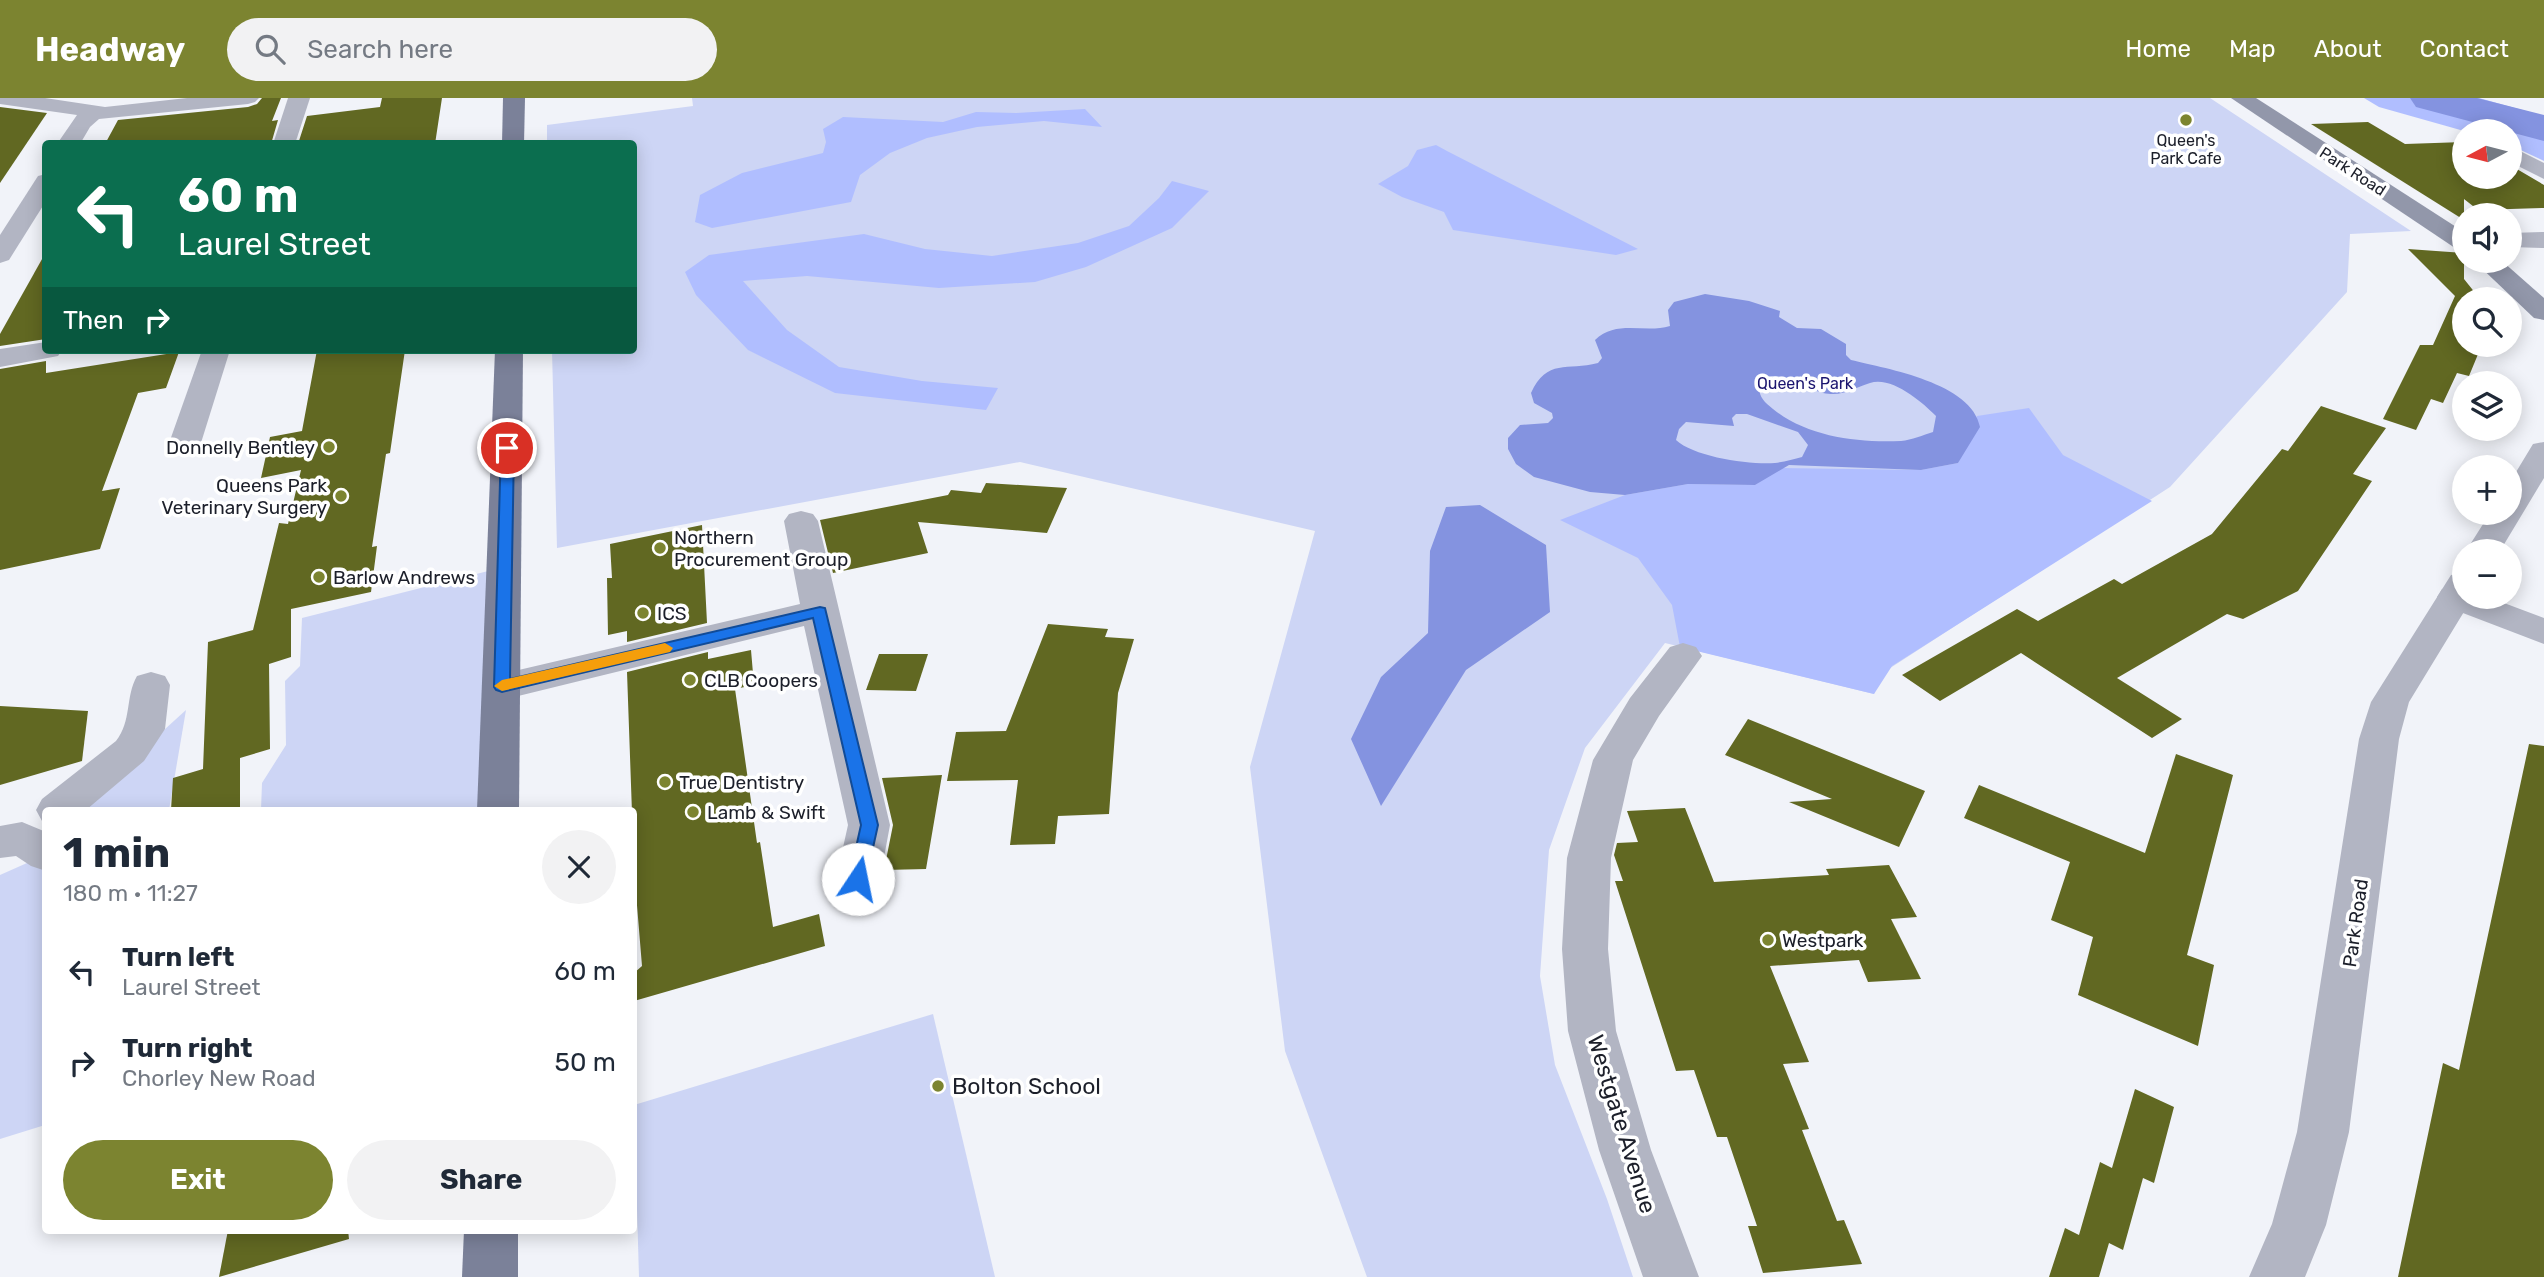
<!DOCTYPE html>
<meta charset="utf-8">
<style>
body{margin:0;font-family:Rubik,sans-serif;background:#f2f2f3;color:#1f2937;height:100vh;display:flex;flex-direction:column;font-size:26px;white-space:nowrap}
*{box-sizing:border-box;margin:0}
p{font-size:23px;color:#747a83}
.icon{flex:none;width:38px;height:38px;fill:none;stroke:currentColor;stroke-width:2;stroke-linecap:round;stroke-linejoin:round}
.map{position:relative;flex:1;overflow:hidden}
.side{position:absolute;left:42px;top:709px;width:595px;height:427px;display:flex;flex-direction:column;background:#fff;border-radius:7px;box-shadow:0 4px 18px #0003}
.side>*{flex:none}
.top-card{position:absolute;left:42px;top:42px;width:595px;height:214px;border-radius:7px;box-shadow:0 4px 18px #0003;background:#0b6e4f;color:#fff;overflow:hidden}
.needle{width:46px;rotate:263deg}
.controls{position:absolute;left:2452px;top:21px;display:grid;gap:14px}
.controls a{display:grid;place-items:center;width:70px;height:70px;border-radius:50%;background:#fff;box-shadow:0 4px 18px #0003;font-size:35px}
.pin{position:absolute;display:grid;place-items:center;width:60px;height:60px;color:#fff;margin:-30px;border:4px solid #fff;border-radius:50%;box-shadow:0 2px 7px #0007}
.me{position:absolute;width:77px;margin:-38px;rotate:11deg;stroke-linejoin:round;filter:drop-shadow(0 0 5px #0008)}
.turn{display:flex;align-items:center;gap:24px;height:147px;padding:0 21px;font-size:32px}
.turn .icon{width:91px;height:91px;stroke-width:2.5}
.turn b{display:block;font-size:49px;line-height:60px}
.then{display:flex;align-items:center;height:66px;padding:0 21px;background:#0003;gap:14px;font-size:26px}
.round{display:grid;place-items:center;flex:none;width:74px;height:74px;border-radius:37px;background:#f2f2f3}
.headline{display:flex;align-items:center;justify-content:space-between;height:119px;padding:0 21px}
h1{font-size:42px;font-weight:700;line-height:52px}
.action{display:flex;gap:14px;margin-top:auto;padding:14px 21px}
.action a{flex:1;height:80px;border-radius:42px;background:#7c8430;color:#fff;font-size:28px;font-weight:700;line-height:80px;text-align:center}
.action a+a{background:#f2f2f3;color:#1f2937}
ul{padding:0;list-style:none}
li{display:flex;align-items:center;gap:21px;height:91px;padding:0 21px}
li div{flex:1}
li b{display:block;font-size:26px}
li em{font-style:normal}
header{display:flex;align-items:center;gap:42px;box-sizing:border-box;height:98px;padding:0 35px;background:#7c8430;color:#fff}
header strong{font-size:33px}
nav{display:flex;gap:38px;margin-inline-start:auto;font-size:24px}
.search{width:490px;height:63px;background:#f2f2f3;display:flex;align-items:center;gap:18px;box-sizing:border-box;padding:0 24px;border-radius:38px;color:#747a83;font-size:26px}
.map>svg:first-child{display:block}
.green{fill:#cdd5f5}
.forest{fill:#b0beff}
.water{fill:#8493e0;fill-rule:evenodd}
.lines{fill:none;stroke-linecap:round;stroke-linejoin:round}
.river{fill:#8493e0;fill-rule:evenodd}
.building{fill:#616822}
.minor{fill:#b2b5c3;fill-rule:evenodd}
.tertiary{fill:#b2b5c3;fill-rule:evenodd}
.secondary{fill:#9297aa;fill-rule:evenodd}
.primary{fill:#7b8199;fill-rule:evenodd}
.route{fill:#1a73e8;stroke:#114b97;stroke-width:2}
.slow{fill:#f59e0b}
.poi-dot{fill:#7c8430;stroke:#fff;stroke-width:2.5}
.labels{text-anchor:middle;stroke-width:7;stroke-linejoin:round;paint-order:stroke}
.far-poi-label{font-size:16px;fill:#1c1f2a;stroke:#fff}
.far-street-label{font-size:16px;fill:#1c1f2a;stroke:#fff}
.far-park-label{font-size:16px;fill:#1b156f;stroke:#fff}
.poi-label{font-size:19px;fill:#1c1f2a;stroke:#fff;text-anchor:start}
.street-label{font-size:19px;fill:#1c1f2a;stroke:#fff}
.near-poi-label{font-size:23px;fill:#1c1f2a;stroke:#fff;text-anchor:start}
.near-street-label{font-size:23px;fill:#1c1f2a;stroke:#fff}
</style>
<header>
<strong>Headway</strong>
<div class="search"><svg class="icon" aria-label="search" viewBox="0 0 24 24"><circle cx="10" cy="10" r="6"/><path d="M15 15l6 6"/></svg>Search here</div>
<nav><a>Home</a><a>Map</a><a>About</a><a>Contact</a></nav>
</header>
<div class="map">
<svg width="2544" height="1179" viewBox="0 0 2544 1179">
<rect width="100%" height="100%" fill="#f1f3f9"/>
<g class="green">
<path d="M692,0H2210L2411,133L2350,136L2347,194L2170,389L1881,576L1874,596L1665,545L1585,650L1549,752L1540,878L1555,967L1607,1101L1633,1179H1367L1285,953L1250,669L1315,433L1020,364L557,450L552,252H634V46L547,45V27L693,8Z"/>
<path d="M504,469L499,712H261L262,685L286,647L285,583L300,568L302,520Z"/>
<path d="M186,612L169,712H76Z"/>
<path d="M45,757V1027L0,1041V777Z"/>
<path d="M933,916L995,1179H639L634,1007Z"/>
</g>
<g class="forest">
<path d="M2364,0H2479L2544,18V63L2510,47V33H2464L2379,9Z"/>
<path d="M1085,11L1102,29L1044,23L977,29L927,40L890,55L860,77L851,104L712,130L695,124L700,97L742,75L823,55L826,44L823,31L843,19L943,24L976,14L1016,15Z"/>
<path d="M1436,47L1447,53L1638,151L1616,157L1453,132L1444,114L1402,99L1378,86L1408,68L1417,52Z"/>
<path d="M1172,83L1209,93L1172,130L1086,169L1035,184L939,190L807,178L743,183L787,232L839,269L922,283L998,290L986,312L835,295L748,252L696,197L685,174L709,157L864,136L925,151L992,158L1078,145L1129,128L1159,100Z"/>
<path d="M2029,310L2063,357L2152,403L1892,568L1874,596L1680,549L1672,507L1638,460L1560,422L1625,397L1688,386L1755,387L1780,370L1921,372L1958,365L1977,318Z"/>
</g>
<g class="water">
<path d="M1705,196L1749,203L1780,213L1779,219L1797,230L1821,231L1846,246V257L1851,262C1888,271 1972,285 1980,329L1958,365L1921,372L1789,367L1755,387L1688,386L1625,397L1590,394L1534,379L1516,366L1508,351V340L1520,327L1548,325L1553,320L1552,315L1534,305L1531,295C1547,260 1567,273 1598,265L1602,260L1595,242C1617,221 1645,236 1670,228L1668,212L1674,204ZM1772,278C1795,278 1804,290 1823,295C1844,299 1853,290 1870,285C1892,278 1922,304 1936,318L1933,334C1923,337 1912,342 1901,343C1858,345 1807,339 1773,311C1763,303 1757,297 1760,284ZM1736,316H1747L1798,334L1808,347L1802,359C1794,361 1784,364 1775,365C1750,367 1694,359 1676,342L1679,331L1686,324L1734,328L1732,320Z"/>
<path d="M1480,407L1546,447L1550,514L1466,572L1381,708L1351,641L1381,579L1428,535L1430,453L1446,409Z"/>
</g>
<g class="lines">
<path class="river" d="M2410,0H2477L2544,17V43L2416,9Z"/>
</g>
<g class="building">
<path d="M262,0H281L272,23L278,22L271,46H105L118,22L248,9L257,6Z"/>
<path d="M382,0H442L435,46H298L307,18L380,9Z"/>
<path d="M0,9L47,15L0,85Z"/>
<path d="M2368,24L2405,46L2464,44V79H2510V67L2544,87V110L2478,112L2464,101V122L2311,26Z"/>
<path d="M2408,151L2464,155V181L2480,201H2464V247H2493V252L2481,249L2469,278L2457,275L2443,305L2431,301L2416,332L2383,321L2420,247H2433L2455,198Z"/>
<path d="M46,154V241L0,248V236Z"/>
<path d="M317,252H405L390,355L386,356L372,449L377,448L371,494L291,511V559L269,566L270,651L240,660V712H171L173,680L203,671L208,544L253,532L279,425L288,426L301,372L261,380L270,339L302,333Z"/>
<path d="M179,254L166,290L138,295L102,393L120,390L100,451L0,472V271L46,263V275Z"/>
<path d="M2321,308L2386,330L2353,376L2372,383L2298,493L2243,521L2227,516L2117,580L2182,621L2152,640L2021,555L1940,603L1902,577L2017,511L2038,523L2114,481L2122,486L2212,436L2282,351L2288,353Z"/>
<path d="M986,385L1067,390L1047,435L918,424L928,455L833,475L820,422L948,397L951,392L981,395Z"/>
<path d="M702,427L707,525L627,544V533L608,537L607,480H612L610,446Z"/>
<path d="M1048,526L1108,531L1105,539L1134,541L1118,595L1109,716L1058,718L1055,746L1010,747L1018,682L947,683L956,634L1006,633Z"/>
<path d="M751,552L754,587L735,591L757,745L760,744L773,829L819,816L825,848L634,903V875L642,868L634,771L627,574L708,554V561Z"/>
<path d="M879,556H928L916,593L866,592Z"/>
<path d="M0,608L88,613L82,663L0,687Z"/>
<path d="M1748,621L1925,693L1899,749L1789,704L1832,701L1725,657Z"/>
<path d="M2529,646L2544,648V1179H2398L2443,965L2459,972Z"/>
<path d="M2176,656L2233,677L2187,857L2214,867L2198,948L2078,897L2093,839L2051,822L2070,764L1964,720L1979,687L2145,755Z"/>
<path d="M942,677L926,771L884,772L893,727L882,680Z"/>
<path d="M1685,710L1714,784L1829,777L1826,771L1889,767L1917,819L1891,821L1921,881L1868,884L1859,862L1770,868L1809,964L1783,966L1809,1031L1802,1032L1837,1123L1844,1122L1862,1166L1763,1175L1748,1128H1757L1727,1039H1717L1694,972L1676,973L1615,783H1623L1614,757L1617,745L1638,744L1627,713Z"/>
<path d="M2135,991L2174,1009L2154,1085L2143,1080L2123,1152L2109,1145L2099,1179H2049L2065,1130L2079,1137L2100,1064L2112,1070Z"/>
<path d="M228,1132H348L349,1141L219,1179Z"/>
</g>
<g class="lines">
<g class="minor">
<path d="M0,0H45L105,9L187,0H259L255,4L248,6L99,21L90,29L80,46H57L77,17L0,6Z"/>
<path d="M288,0H310L295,46H273Z"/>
<path d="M2510,48L2544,65V81L2510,64Z"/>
<path d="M46,76V103L9,162L0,165V137L38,78Z"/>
<path d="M2544,134V150L2510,149V135Z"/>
<path d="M46,244V252H62L58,258L0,269V251Z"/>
<path d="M202,252H230L200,348L195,355L184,357L173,355L168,348Z"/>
<path d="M801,413L813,416L818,423L890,727L880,781L874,793L858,798L842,793L836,781L848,727L804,528L502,602L488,598L483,589L488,580L502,576L800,506L784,423L789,416Z"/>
<path d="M2455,488L2464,490V499H2488L2544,520V546L2442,507L2437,499L2442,491Z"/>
<path d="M1683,545L1696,549L1702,558L1659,618L1633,662L1611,760L1608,851L1616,933L1651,1052L1699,1179H1643L1599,1052L1568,933L1562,851L1567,760L1593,662L1630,600L1670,549Z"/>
<path d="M151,574L165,578L170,587L165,631L144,663L86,712H46V724L42,723L36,712L42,701L116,643C132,623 125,599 137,578Z"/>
<path d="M22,724L46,734V773L31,768L16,758L0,760V728Z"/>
</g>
<g class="tertiary">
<path d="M2544,344V380L2500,453H2466L2490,415H2510V384L2533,346Z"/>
<path d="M2464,474V499H2473L2409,604L2399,641L2349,1034L2326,1127L2305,1179H2249L2272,1126L2297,1034L2359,641L2371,604L2451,477Z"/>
</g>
<g class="secondary">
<path d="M2231,0H2256L2464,134V153L2455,150Z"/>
<path d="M2474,163H2502L2544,200V222L2534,220Z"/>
</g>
<g class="primary">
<path d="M503,0H525L524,46H502Z"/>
<path d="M495,252H523L519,712H477Z"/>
<path d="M464,1132H518V1179H462Z"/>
</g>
</g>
<path class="route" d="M507,346L514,350L510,581L820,509L825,510L878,727L865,786H852L849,781L861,727L813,520L502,594L496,592L494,589L501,350Z"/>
<path class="slow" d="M665,545L673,550L670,554L502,593L494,588L502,582Z"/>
<g class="poi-dot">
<circle cx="2186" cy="22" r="7"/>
<circle cx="329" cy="349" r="7"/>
<circle cx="341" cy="398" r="7"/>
<circle cx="660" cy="450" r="7"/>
<circle cx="319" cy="479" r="7"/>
<circle cx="643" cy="515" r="7"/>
<circle cx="690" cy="582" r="7"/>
<circle cx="665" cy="684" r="7"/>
<circle cx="693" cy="714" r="7"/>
<circle cx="1768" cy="842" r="7"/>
<circle cx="938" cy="988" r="7"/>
</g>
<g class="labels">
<g class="far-poi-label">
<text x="2186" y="48">Queen's<tspan x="2186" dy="18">Park Cafe</tspan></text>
</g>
<g class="far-street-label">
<text transform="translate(2353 73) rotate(33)" y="6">Park Road</text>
</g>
<g class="far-park-label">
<text x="1805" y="291">Queen's Park</text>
</g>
<g class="poi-label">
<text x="315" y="356" text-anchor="end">Donnelly Bentley</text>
<text x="327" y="394" text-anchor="end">Queens Park<tspan x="327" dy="22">Veterinary Surgery</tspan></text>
<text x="674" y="446">Northern<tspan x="674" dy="22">Procurement Group</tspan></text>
<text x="333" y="486">Barlow Andrews</text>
<text x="657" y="522">ICS</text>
<text x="704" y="589">CLB Coopers</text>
<text x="679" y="691">True Dentistry</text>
<text x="707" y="721">Lamb &amp; Swift</text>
<text x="1782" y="849">Westpark</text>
</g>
<g class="street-label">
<text transform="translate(2355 825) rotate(-82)" y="7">Park Road</text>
</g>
<g class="near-poi-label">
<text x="952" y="996">Bolton School</text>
</g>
<g class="near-street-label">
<text transform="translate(1622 1026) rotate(73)" y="8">Westgate Avenue</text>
</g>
</g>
</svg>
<div class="controls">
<a><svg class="needle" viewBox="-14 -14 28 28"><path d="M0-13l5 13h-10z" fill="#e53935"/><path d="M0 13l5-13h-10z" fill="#747a83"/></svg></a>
<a><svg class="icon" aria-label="sound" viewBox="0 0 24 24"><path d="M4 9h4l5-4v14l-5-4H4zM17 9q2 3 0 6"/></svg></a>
<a><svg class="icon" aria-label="search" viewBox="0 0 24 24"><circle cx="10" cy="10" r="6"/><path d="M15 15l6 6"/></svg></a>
<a><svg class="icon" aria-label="layers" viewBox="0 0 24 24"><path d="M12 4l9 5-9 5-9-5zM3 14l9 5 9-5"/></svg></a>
<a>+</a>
<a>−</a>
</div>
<div class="pin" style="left:507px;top:350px;background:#d93025"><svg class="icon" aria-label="arrive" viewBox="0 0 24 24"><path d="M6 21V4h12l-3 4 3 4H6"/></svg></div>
<svg class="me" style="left:858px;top:781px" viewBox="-20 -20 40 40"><circle r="19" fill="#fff"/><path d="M0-13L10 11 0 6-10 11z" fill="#1a73e8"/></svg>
<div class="top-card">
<div class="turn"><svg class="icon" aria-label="left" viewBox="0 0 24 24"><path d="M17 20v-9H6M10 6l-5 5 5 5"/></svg><div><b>60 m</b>Laurel Street</div></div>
<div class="then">Then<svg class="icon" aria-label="right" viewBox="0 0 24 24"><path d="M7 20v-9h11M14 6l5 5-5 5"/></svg></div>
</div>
<section class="side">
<div class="headline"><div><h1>1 min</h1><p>180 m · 11:27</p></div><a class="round"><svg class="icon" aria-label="close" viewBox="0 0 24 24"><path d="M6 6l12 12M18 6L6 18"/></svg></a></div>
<ul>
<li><svg class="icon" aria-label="left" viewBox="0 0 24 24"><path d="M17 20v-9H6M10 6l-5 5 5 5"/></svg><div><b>Turn left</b><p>Laurel Street</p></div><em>60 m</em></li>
<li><svg class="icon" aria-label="right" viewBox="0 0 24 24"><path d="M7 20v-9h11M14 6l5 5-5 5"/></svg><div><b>Turn right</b><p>Chorley New Road</p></div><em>50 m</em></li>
</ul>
<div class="action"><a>Exit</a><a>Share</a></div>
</section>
</div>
